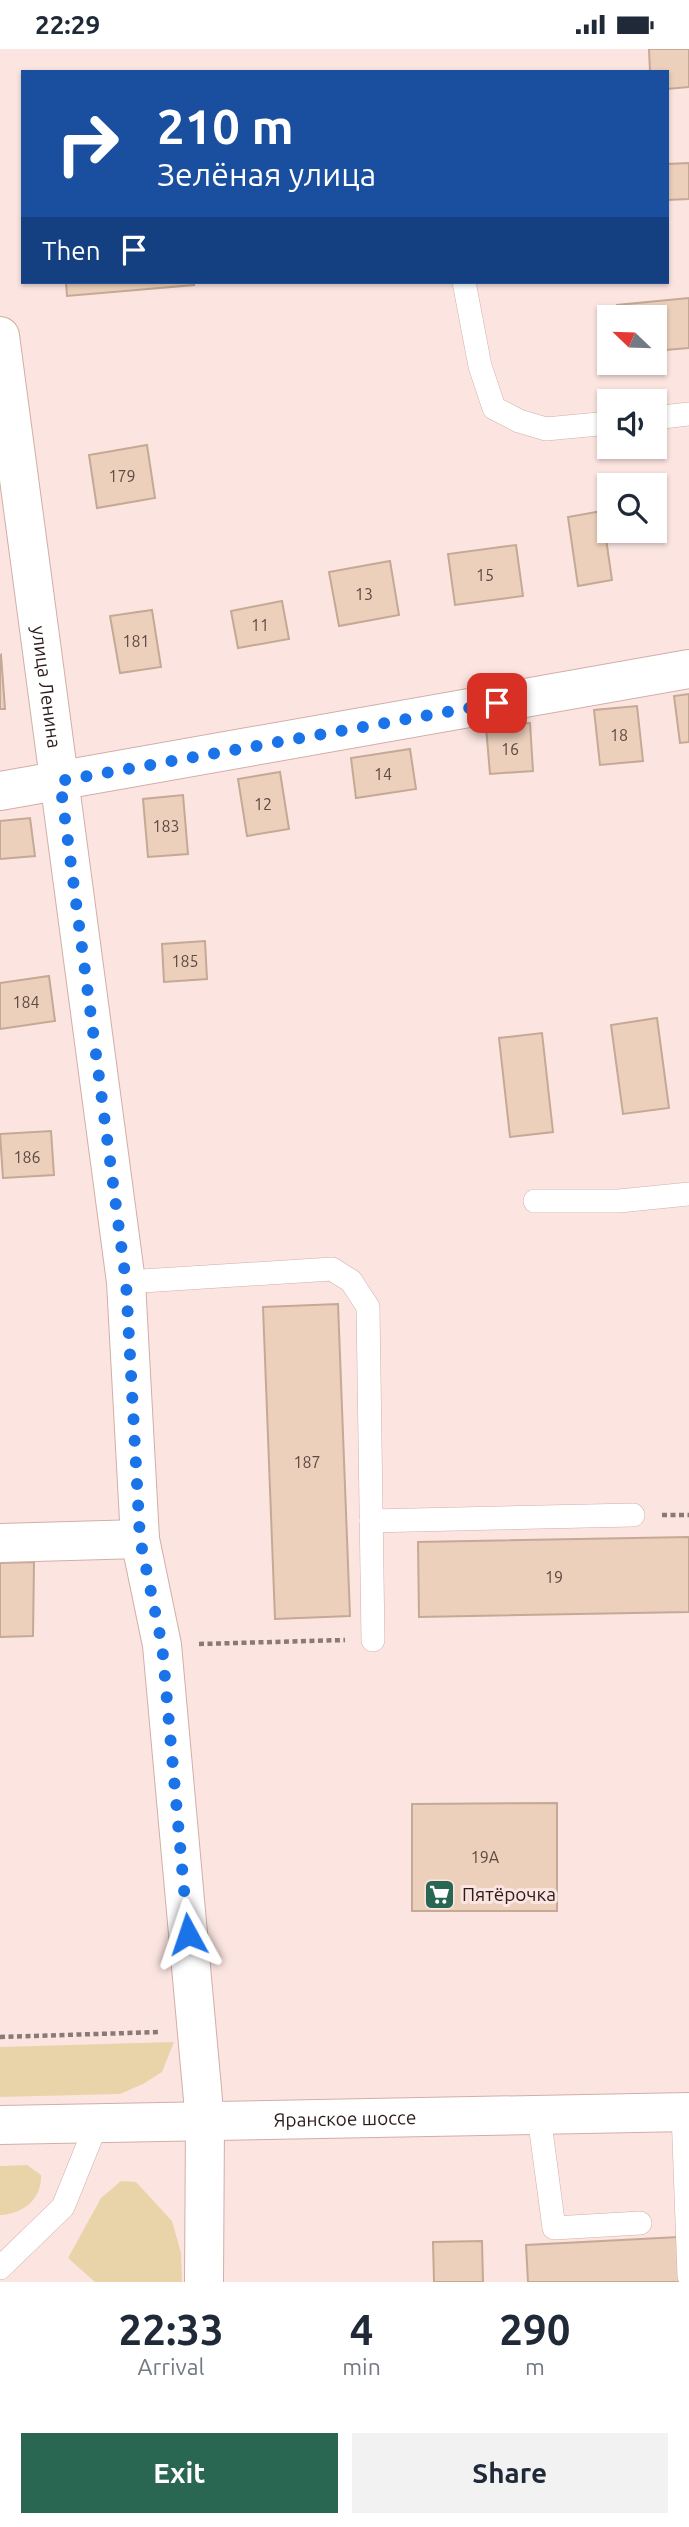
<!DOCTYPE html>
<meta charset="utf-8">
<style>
body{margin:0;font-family:Ubuntu,sans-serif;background:#f2f2f3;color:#1f2937;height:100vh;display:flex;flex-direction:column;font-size:26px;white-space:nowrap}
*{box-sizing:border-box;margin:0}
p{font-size:23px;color:#747a83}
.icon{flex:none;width:38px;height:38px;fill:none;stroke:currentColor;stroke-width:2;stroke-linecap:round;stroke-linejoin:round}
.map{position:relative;height:2233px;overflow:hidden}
.drawer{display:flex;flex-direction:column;background:#fff;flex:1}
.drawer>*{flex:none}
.guide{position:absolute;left:21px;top:21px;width:648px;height:214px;border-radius:0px;box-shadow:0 2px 5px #0004;background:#1a4fa0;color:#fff;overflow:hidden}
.needle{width:46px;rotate:293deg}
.controls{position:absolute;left:597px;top:256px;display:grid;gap:14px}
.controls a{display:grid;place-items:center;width:70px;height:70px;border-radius:0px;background:#fff;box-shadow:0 2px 5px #0004;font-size:35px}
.pin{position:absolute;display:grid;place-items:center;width:60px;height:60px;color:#fff;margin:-30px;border-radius:14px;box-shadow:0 4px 10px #0006}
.me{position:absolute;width:77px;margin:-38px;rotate:355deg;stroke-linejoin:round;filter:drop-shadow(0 0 5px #0008)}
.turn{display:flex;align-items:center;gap:24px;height:147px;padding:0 21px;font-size:32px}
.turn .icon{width:91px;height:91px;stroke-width:2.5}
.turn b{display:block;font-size:49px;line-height:60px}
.then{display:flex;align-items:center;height:66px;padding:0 21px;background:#0003;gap:14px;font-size:26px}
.eta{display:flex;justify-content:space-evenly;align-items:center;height:119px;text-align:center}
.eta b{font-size:42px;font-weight:700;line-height:49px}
.action{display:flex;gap:14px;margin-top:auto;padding:14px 21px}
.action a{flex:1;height:80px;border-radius:0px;background:#2a6753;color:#fff;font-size:28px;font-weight:700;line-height:80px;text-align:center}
.action a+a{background:#f2f2f3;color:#1f2937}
.status{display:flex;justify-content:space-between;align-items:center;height:49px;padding:0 35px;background:#fff;direction:ltr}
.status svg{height:19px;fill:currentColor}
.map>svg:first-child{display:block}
.green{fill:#e9d4aa}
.building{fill:#edd0bc;stroke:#c4a995;stroke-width:2}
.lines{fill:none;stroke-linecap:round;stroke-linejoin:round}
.service-casing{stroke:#d1aea7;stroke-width:24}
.minor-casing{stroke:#d1aea7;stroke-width:40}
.tertiary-casing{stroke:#d1aea7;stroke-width:40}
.secondary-casing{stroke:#d1aea7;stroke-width:40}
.path{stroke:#8b7976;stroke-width:4.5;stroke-dasharray:5 3.5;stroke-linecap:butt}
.service{stroke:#fff;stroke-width:23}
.minor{stroke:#fff;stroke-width:38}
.tertiary{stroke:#fff;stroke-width:38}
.secondary{stroke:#fff;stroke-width:38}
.route{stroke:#1a73e8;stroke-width:12;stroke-dasharray:0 21.6}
.labels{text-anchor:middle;stroke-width:6;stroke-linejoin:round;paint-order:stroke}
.number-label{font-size:16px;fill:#5c4a43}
.street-label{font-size:19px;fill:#2b1d1b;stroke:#fce5e1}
.poi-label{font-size:19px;fill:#2b1d1b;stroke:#fce5e1;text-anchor:start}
</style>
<div class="status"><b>22:29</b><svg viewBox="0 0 49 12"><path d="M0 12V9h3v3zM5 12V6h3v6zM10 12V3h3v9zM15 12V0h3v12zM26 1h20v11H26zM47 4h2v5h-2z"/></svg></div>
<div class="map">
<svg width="689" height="2233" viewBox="0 0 689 2233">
<rect width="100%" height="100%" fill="#fce5e1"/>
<g class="green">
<path d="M174,1993L162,2023L143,2035L120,2045L0,2048V1998Z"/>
<path d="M27,2116L41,2126C42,2150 23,2165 0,2166V2117Z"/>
<path d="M121,2132L136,2133L172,2172L181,2204L182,2233H95L68,2209L101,2149Z"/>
</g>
<g class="building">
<path d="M649,0H689V38L667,40V23H650Z"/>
<path d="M689,114V150L667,151V115Z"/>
<path d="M66,233H193L194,236L67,247Z"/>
<path d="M689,249V299L654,302V268H619L617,256Z"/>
<path d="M147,396L155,449L97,459L89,406Z"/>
<path d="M602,462L612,531L578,537L568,468Z"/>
<path d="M516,496L523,547L455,556L448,505Z"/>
<path d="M390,512L399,566L339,577L329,523Z"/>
<path d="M282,552L289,590L238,599L231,562Z"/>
<path d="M152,561L161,618L120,624L110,567Z"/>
<path d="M1,606L5,660H0V607Z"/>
<path d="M689,645V693L680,694L674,647Z"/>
<path d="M637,657L643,712L600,716L594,661Z"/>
<path d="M530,674L533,722L490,725L486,678Z"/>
<path d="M410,700L416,740L356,749L351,709Z"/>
<path d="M280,723L289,780L247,787L238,730Z"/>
<path d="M183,746L188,805L148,808L143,750Z"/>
<path d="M30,769L35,807L0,810V772Z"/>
<path d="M205,892L207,930L164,933L162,895Z"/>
<path d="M49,927L55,972L0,980V934Z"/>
<path d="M657,969L669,1059L623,1065L611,976Z"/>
<path d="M542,984L553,1083L510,1088L499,989Z"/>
<path d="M51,1082L54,1126L3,1129L0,1085Z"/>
<path d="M338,1255L350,1567L275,1570L263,1258Z"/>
<path d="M689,1488V1563L419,1568L418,1493Z"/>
<path d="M34,1513L33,1587L0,1588V1514Z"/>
<path d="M557,1754V1862H412V1755Z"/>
<path d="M678,2188L681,2233H528L526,2196Z"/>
<path d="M482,2192L483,2233H434L433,2193Z"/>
</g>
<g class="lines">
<defs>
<g id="service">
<path d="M464,233L480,317L494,359L519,372L546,380L609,374"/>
<path d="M654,369L689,365"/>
<path d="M535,1152H619L689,1145"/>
<path d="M126,1233L332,1220L351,1232L368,1258L373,1591"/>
<path d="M371,1472L633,1466"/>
<path d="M683,2063L689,2227"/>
<path d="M539,2067L554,2179L640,2174"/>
<path d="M0,2219L63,2158L97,2074"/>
</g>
<g id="minor">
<path id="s1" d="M0,287L126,1233L140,1490L162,1596L205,2073"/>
<path d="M0,742L689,620"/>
<path d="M0,1494L140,1490"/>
</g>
<path id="tertiary" d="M204,2233L205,2073"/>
<g id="secondary">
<path id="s2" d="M0,2076L689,2063"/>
</g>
</defs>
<use href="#service" class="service-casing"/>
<use href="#minor" class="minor-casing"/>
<use href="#tertiary" class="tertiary-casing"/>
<use href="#secondary" class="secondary-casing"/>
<g class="path">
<path d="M662,1466H689"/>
<path d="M199,1595L345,1591"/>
<path d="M0,1988L160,1983"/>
</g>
<use href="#service" class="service"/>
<use href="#minor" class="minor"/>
<use href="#tertiary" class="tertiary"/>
<use href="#secondary" class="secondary"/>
</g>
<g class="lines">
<path class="route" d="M188,1885L162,1596L140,1490L126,1233L60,732L497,654"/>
</g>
<defs>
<symbol id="supermarket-square" viewBox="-11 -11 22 22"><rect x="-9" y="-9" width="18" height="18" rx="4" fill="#2a6753" stroke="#fce5e1"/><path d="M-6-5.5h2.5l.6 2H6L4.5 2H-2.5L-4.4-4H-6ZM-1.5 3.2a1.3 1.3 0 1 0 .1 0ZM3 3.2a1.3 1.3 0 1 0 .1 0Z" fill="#fff"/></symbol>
</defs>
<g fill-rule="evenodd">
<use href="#supermarket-square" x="422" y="1828" width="35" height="35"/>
</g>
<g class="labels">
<g class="number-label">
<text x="122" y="433">179</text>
<text x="485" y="532">15</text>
<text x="364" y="551">13</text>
<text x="260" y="582">11</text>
<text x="136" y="598">181</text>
<text x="619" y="692">18</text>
<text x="510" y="706">16</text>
<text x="383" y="731">14</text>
<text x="263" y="761">12</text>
<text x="166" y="783">183</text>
<text x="185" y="918">185</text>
<text x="26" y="959">184</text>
<text x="27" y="1114">186</text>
<text x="307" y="1419">187</text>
<text x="554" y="1534">19</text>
<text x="485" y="1814">19А</text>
</g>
<g class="street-label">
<text dy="7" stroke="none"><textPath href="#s1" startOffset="354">улица Ленина</textPath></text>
<text dy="7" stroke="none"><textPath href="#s2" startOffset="345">Яранское шоссе</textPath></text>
</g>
<g class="poi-label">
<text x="462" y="1852">Пятёрочка</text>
</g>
</g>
</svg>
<div class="controls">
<a><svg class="needle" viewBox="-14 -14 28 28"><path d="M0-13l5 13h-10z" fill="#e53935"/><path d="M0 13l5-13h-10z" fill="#747a83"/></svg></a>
<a><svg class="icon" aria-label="sound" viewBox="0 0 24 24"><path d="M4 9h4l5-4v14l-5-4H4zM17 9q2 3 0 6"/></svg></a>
<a><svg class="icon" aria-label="search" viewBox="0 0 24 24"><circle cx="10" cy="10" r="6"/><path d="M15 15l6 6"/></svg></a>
</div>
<div class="pin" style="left:497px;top:654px;background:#d93025"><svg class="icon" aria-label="arrive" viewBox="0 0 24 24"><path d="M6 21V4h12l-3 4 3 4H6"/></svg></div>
<svg class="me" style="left:188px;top:1885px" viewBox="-20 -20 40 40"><path d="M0-17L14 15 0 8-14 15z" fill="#1a73e8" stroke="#fff" stroke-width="4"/></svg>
<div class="guide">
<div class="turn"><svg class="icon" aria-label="right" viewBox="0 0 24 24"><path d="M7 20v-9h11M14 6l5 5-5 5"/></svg><div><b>210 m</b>Зелёная улица</div></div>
<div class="then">Then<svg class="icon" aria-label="arrive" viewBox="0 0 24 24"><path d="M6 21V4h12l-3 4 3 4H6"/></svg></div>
</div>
</div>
<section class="drawer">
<div class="eta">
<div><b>22:33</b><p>Arrival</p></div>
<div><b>4</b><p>min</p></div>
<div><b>290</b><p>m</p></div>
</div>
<div class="action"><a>Exit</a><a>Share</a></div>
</section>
